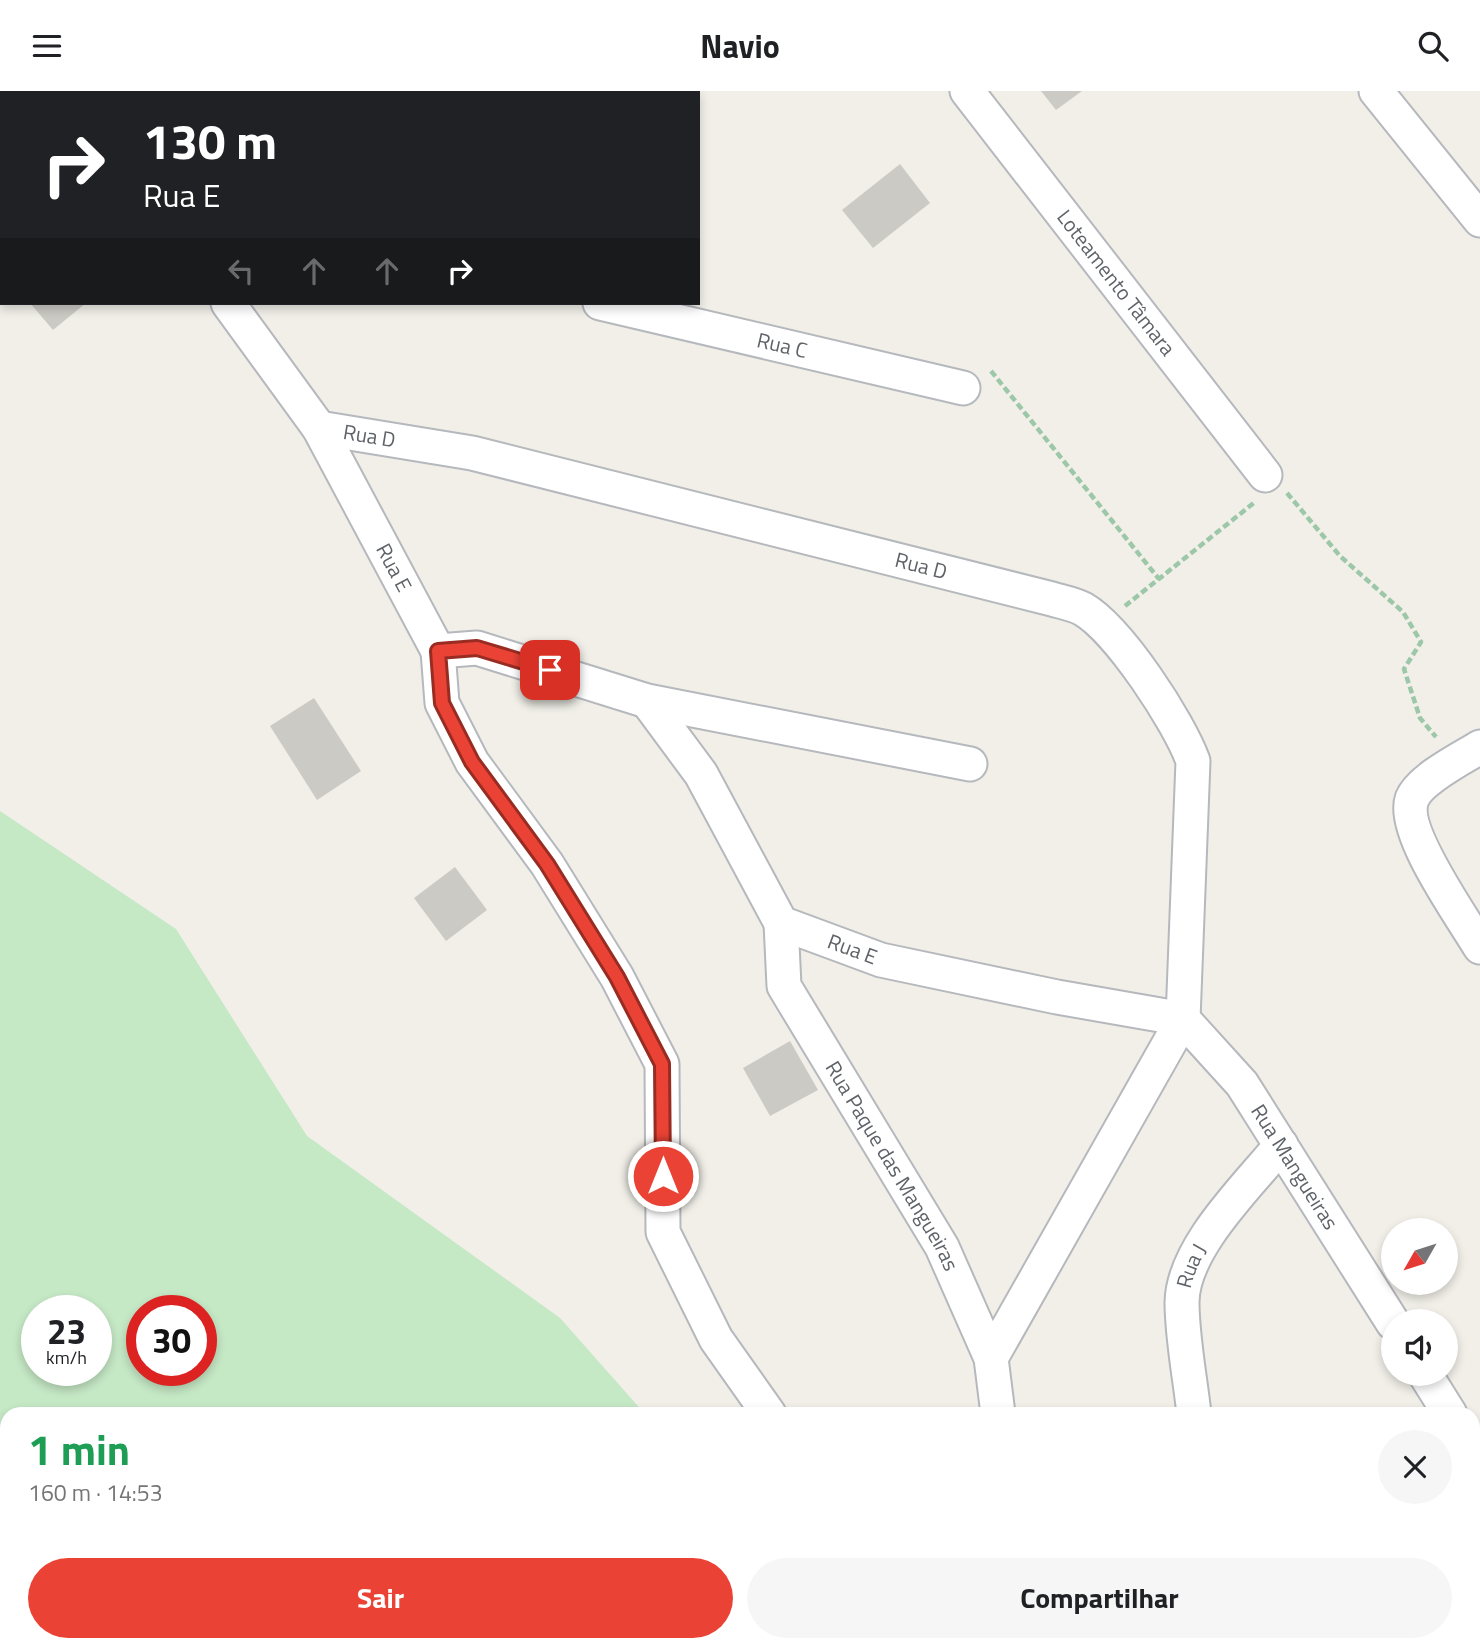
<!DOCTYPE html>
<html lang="pt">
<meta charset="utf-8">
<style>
body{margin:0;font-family:"Titillium Web",sans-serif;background:#f6f6f6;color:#202124;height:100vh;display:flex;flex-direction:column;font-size:26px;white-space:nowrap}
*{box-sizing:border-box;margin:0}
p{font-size:23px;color:#757577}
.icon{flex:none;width:38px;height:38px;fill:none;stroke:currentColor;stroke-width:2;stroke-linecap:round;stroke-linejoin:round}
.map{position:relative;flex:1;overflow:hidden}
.sheet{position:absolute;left:0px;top:1316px;width:1480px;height:245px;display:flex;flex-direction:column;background:#fff;border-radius:21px 21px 0 0;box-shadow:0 4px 10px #0003}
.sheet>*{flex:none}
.banner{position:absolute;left:0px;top:0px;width:700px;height:214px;box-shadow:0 4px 10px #0003;background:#202124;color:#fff;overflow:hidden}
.needle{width:46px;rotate:231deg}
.fabs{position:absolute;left:1381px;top:1127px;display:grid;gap:14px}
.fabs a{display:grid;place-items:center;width:77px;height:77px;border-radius:50%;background:#fff;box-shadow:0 4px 10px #0003;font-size:35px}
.speed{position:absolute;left:21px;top:1204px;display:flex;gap:14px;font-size:35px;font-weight:700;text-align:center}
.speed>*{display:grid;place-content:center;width:91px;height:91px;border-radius:50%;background:#fff;box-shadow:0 4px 10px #0003;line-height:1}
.speed small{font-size:18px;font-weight:400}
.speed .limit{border:10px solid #d22;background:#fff;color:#111}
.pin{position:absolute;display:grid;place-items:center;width:60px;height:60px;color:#fff;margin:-30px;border-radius:14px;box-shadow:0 4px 10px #0006}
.me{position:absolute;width:77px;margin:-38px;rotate:0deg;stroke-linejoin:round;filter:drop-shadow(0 0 5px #0008)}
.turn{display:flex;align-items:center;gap:24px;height:147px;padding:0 28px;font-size:32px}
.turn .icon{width:91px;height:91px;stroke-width:2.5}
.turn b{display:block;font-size:49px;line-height:60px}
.lanes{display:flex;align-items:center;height:66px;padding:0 28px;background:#0003;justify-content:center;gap:35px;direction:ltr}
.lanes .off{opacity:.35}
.round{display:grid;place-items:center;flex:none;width:74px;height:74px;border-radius:37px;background:#f6f6f6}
.head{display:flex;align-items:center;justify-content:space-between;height:119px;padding:0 28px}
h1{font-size:42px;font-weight:700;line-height:52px;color:#1e9e55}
.primary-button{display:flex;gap:14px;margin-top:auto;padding:14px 28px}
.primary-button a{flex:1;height:80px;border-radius:42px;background:#ea4335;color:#fff;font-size:28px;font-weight:700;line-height:80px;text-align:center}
.primary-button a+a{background:#f6f6f6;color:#202124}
header{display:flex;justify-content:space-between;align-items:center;height:91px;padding:0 28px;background:#fff;font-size:32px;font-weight:700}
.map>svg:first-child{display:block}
.green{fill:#c5e8c5;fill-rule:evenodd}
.building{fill:#cccac5}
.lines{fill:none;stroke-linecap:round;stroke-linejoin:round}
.street-casing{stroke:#b5b8bc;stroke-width:37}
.path{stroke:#9cc7a9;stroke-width:4.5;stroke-dasharray:7 3.5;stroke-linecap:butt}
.street{stroke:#fff;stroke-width:33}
.route-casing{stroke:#982c22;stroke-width:18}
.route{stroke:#ea4335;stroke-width:12}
.labels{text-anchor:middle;stroke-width:7;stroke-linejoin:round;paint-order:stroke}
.street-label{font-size:21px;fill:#5f6368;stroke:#fff}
</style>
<header><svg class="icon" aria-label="menu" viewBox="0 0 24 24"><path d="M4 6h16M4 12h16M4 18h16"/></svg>Navio<svg class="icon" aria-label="search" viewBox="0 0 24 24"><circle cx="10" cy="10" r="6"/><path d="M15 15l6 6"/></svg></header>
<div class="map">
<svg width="1480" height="1561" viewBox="0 0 1480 1561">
<rect width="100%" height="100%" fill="#f1efe8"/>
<path class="green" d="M0,720L176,838L307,1045L560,1227L645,1323H7V1554H851L857,1561H0ZM37,1220H96V1279H37ZM142,1220H201V1279H142Z"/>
<g class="building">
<path d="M1041,0H1082L1056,19Z"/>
<path d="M900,73L930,112L873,157L842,119Z"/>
<path d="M30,212H86L53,239Z"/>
<path d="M314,607L361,680L317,709L270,635Z"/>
<path d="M455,776L487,819L446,850L414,807Z"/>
<path d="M790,950L818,999L770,1025L743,977Z"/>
</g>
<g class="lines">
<defs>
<g id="street">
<path id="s1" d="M967,0L1265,384"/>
<path d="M1376,0L1480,129"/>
<path d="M84,2L86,0"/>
<path id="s2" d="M228,212L319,337L438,560L477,557L647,610L970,673"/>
<path id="s3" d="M600,212L963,297"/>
<path id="s4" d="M319,337L472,362L1052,508C1062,511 1074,513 1083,518C1119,539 1179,631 1193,670L1183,928L991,1267"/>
<path d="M438,560L442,612L472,671L547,773L617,886L662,973L663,1141L716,1248L769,1323"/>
<path id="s5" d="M647,610L701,683L781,832L881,869L1057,906L1183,928"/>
<path d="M1480,656C1462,667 1420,688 1412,708C1400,740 1463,827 1480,856"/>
<path id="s6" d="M781,832L784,895L942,1156L991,1267L998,1323"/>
<path id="s7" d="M1183,928L1242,993L1393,1232"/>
<path d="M1425,1283L1450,1323"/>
<path id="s8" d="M1194,1323C1190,1286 1182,1247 1182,1211C1183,1156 1248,1095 1281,1054"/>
<path d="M1474,1360L1480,1370"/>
<path d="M944,1554L948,1561"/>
<path d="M1326,1554L1331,1561"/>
<path d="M1019,1561L1023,1558V1554"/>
</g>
</defs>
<use href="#street" class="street-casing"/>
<g class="path">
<path d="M991,280L1159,488"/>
<path d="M1287,402L1340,465L1403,521L1421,551L1404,578L1420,627L1436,646"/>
<path d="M1125,515L1255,411"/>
</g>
<use href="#street" class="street"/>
</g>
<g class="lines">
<defs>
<path id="route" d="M550,579L477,557L438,560L442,612L472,671L547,773L617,886L662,973L663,1085"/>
</defs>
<use href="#route" class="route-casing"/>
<use href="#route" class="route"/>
</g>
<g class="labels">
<g class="street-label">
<text dy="7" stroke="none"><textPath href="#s1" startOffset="243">Loteamento Tâmara</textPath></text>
<text dy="7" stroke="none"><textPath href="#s3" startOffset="187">Rua C</textPath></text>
<text dy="7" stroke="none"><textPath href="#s4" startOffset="51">Rua D</textPath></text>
<text dy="7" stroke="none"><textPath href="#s4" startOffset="618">Rua D</textPath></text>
<text dy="7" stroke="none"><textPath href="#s2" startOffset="313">Rua E</textPath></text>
<text dy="7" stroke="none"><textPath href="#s5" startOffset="336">Rua E</textPath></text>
<text dy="7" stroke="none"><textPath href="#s7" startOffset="186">Rua Mangueiras</textPath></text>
<text dy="7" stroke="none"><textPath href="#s6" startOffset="273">Rua Paque das Mangueiras</textPath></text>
<text dy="7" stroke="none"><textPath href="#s8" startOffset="150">Rua J</textPath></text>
</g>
</g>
</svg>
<div class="fabs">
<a><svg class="needle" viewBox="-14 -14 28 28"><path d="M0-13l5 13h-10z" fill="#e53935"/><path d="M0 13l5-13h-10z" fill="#757577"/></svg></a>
<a><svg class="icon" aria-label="sound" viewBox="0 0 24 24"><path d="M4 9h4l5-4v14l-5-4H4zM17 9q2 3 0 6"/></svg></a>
</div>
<div class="speed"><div>23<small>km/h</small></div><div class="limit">30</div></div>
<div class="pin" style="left:550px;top:579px;background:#d93025"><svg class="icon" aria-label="arrive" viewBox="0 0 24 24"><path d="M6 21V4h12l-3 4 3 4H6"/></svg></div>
<svg class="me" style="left:663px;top:1085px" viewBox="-20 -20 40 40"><circle r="17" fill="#ea4335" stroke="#fff" stroke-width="3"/><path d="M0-11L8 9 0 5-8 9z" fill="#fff"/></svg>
<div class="banner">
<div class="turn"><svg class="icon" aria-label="right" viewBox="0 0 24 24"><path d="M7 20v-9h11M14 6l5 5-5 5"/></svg><div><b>130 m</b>Rua E</div></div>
<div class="lanes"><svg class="icon off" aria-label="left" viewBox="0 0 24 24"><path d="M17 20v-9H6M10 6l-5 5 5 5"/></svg><svg class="icon off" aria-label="ahead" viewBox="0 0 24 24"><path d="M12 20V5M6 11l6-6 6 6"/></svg><svg class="icon off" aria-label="ahead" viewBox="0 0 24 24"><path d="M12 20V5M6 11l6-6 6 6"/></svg><svg class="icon" aria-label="right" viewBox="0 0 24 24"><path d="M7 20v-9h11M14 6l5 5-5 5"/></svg></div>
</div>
<section class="sheet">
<div class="head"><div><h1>1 min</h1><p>160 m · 14:53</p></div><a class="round"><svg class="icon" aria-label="close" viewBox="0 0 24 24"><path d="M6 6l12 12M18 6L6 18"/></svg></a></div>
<div class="primary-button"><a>Sair</a><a>Compartilhar</a></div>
</section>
</div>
